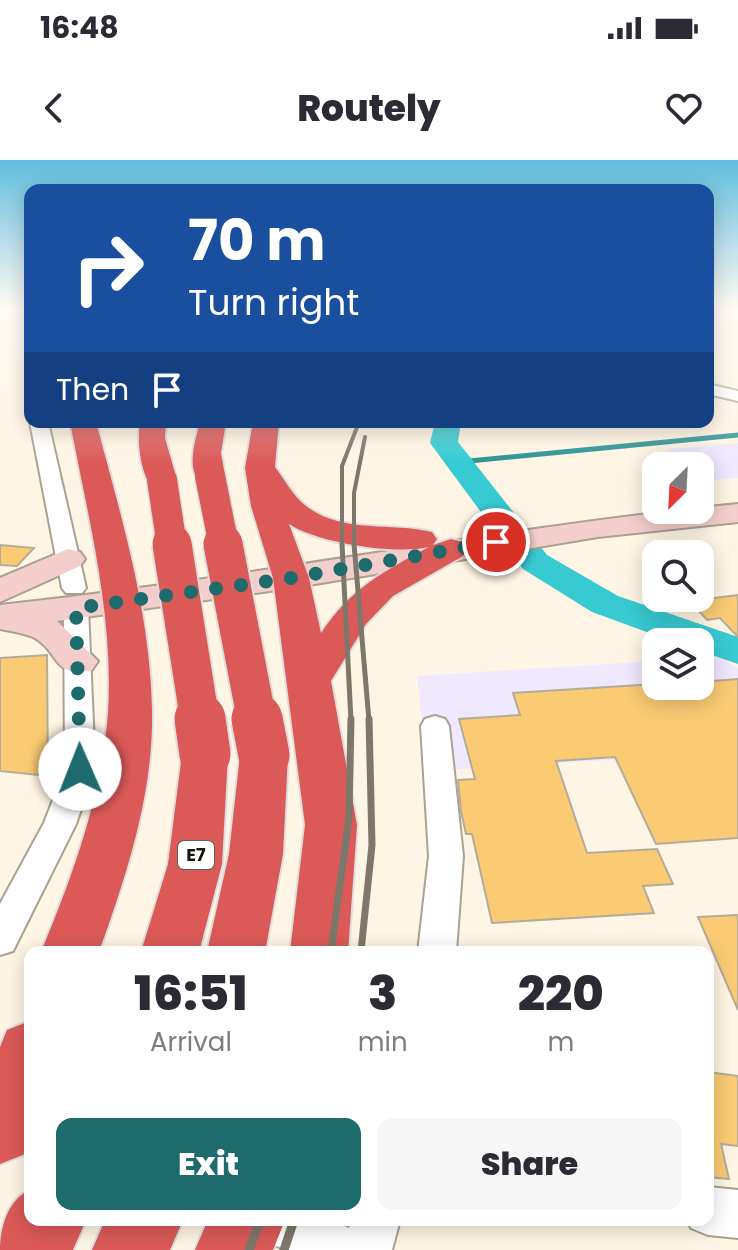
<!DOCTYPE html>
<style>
body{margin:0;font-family:Poppins,sans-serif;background:#f7f7f7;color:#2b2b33;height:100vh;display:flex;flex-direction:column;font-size:30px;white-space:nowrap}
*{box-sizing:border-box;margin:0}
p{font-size:26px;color:#7c7c81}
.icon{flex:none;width:44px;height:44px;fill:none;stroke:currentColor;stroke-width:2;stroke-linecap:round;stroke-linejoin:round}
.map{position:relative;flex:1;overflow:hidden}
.panel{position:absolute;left:24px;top:786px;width:690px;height:280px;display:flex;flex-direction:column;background:#fff;border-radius:16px;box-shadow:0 4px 20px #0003}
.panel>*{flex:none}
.guide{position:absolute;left:24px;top:24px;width:690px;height:244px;border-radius:16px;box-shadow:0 4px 20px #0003;background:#1a4fa0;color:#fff;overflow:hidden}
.needle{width:52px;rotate:204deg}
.controls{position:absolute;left:642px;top:292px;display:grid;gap:16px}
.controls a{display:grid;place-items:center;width:72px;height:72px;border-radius:16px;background:#fff;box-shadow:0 4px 20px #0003;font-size:40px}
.pin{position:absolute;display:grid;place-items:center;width:68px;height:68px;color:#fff;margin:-34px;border:4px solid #fff;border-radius:50%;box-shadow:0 2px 8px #0007}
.me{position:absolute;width:88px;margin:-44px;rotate:359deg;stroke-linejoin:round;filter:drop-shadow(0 0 6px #0008)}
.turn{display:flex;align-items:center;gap:28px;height:168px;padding:0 32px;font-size:36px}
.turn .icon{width:104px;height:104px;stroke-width:2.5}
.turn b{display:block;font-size:56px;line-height:68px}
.then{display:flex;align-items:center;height:76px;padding:0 32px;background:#0003;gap:16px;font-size:30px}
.eta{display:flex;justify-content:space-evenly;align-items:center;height:136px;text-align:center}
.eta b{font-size:48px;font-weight:800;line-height:56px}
.button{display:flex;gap:16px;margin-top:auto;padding:16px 32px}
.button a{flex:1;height:92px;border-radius:16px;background:#1e6b6d;color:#fff;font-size:32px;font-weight:800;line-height:92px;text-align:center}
.button a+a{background:#f7f7f7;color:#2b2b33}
.status{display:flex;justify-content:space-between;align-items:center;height:56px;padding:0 40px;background:#fff;direction:ltr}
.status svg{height:22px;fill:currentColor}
header{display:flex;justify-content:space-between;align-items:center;height:104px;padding:0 32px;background:#fff;font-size:36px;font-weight:800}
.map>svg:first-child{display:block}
.commercial{fill:#f0e8fe}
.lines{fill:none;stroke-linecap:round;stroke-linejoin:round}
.stream{stroke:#2e9498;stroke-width:5}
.river{fill:#37cad2;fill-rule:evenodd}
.building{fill:#facb73;stroke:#b4ab9b;stroke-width:2}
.street-casing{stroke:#aaa191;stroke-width:4}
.secondary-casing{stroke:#aaa191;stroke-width:4}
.highway-casing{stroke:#dfdede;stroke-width:4}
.street{fill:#fff;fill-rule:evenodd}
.secondary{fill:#f4cecd;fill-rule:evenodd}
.highway{fill:#db5a58;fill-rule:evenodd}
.rail-far3{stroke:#7d776c;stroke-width:4}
.rail-far2{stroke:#7d776c;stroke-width:5}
.rail-far1{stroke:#7d776c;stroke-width:7}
.rail{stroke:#7d776c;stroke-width:9}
.highway-bridge-far2-casing{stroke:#dfdede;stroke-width:33;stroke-linecap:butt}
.highway-bridge-far1-casing{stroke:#dfdede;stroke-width:43;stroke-linecap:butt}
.highway-bridge-casing{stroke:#dfdede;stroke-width:55;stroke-linecap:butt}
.highway-bridge-far2{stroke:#db5a58;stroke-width:30}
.highway-bridge-far1{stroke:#db5a58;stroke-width:39}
.highway-bridge{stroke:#db5a58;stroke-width:51}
.route{stroke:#1e6b6d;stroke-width:14;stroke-dasharray:0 25.2}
.labels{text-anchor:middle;stroke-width:7;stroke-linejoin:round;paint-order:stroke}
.shield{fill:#fff;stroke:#5e5c58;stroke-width:2}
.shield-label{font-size:18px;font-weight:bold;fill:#191610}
</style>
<div class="status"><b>16:48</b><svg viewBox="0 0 49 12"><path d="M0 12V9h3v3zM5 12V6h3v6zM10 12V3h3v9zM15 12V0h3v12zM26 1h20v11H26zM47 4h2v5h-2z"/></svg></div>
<header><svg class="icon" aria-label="back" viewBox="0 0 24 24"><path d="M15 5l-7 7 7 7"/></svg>Routely<svg class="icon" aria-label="heart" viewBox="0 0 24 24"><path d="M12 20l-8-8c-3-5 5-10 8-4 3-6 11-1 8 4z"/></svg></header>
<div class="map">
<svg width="738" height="1090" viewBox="0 0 738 1090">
<rect width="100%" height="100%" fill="#fff5e4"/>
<g class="commercial">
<path d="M738,283V318L702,321L700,306H686L667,289Z"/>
<path d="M720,498L738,508V592L427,611L417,516L656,501V526H700V499Z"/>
</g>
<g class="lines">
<path class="stream" d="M459,302L738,275"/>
<path class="river" d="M435,262H461L458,282L547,395L618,436L738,477V504L700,491V482H674L592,452L523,409L430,283Z"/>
</g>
<g class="building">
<path d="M0,385L34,388L17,406L0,405Z"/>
<path d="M738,435V477L720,458L707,460L690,441Z"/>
<path d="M47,495L48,616L0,611V498Z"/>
<path d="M738,519V678L656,684L615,597L556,601L587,693L657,689L673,724L643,726L654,753L492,763L472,674H466L461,651L458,620L475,619L459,559L520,555L513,533L656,524L700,526V522Z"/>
<path d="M738,755V850L698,757Z"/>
<path d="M708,912L738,916V986L721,984L729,1019L708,1017Z"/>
</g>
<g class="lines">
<defs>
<g id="street">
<path d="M708,224L738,231V241L708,234Z"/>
<path d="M30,262H48L86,428L82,433H66L62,428Z"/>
<path d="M76,441L88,448L95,609L76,664L13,791L0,795V744L44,663L65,609L64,448Z"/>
<path d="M435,556L445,559L449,566L463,696L456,792H418L429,696L421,566L425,559Z"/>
<path d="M708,1027L738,1030V1078L708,1075L691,1068L688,1060H708Z"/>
<path d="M249,1060H330L349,1068L352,1060H400L392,1090H286L256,1077Z"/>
</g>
<g id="secondary">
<path d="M738,344V362L598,377L291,428L57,461L98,501L92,510C53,520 59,490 33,477C23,473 10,471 0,469V445C247,419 495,368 738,344Z"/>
<path d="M68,389L80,392L85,399L80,406L0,442V418Z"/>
</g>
<g id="highway">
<path d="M70,262H96C121,356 150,451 152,549C154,632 127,714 99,792H41C73,715 102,636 108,552C114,455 88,357 70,262Z"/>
<path d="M140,262H166L165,278L177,320L173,326H151C140,310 137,282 140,262Z"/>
<path d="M200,262H226L221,293L225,316L221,322H199C187,305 195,281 200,262Z"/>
<path d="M253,262H279L275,307C285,320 293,336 306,346C342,374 391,362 432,372L437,379L433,385L451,379L463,382L468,389L463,396L393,436L366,464L331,521L357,665L348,792H290L305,665L273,418L251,346L245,308ZM289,364C318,383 395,395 429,387C383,412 351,428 321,473L309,418Z"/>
<path d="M205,577L222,582L228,594L222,704L199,792H141L168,704L182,594L188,582Z"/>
<path d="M264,578L281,583L288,595L283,694L265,792H207L229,694L240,595L247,583Z"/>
<path d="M30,861V981L25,994L0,1004V887L7,870Z"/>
<path d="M30,1030V1060H86L73,1090H0C0,1068 8,1039 30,1030Z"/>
<path d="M105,1060H183L170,1090H92Z"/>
<path d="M208,1060H285L273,1090H195Z"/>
</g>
</defs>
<use href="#street" class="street-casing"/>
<use href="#secondary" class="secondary-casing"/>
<use href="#highway" class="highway-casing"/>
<use href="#street" class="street"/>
<use href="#secondary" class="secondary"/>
<use href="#highway" class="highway"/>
<g class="rail-far3">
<path d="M342,386V306L359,262"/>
<path d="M354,386V333L365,277"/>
</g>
<g class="rail-far2">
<path d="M342,384L351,561"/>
<path d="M354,384L369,561"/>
</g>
<g class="rail-far1">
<path d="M331,791L349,658L351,559"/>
<path d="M361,791L372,685L369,559"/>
</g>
<g class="rail">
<path d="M331,792V789"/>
<path d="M361,792L362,789"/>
<path d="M249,1090L260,1060"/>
<path d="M284,1090L294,1060"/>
</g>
<defs>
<g id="highway-bridge-far2">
<path d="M210,316L224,386"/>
<path d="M162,320L172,386"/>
</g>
<g id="highway-bridge-far1">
<path d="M172,384L200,561"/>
<path d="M223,384L257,561"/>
</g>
<g id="highway-bridge">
<path d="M200,559L205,594"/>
<path d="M257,559L264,595"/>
</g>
</defs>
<use href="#highway-bridge-far2" class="highway-bridge-far2-casing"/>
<use href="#highway-bridge-far1" class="highway-bridge-far1-casing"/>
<use href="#highway-bridge" class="highway-bridge-casing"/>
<use href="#highway-bridge-far2" class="highway-bridge-far2"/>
<use href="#highway-bridge-far1" class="highway-bridge-far1"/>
<use href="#highway-bridge" class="highway-bridge"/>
</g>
<linearGradient id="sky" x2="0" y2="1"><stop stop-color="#61bddf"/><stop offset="0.49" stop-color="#fffaf3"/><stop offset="1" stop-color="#fffaf3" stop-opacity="0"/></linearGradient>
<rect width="738" height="302" fill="url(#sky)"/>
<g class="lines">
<path class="route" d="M80,609L76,448L291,418L496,382"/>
</g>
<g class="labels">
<rect class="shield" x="178" y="681" width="36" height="28" rx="6"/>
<g class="shield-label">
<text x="196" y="701">E7</text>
</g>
</g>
</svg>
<div class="controls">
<a><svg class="needle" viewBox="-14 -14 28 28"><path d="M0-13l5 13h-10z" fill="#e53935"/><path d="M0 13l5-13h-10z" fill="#7c7c81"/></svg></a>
<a><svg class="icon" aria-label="search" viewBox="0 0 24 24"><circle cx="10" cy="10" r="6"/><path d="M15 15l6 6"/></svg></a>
<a><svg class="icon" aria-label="layers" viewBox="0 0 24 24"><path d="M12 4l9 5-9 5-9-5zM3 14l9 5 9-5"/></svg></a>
</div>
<div class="pin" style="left:496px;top:382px;background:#d93025"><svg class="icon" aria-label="arrive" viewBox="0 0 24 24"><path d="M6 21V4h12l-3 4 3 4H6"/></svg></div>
<svg class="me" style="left:80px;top:609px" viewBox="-20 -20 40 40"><circle r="19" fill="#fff"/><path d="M0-13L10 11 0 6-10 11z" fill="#1e6b6d"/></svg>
<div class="guide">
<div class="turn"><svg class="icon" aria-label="right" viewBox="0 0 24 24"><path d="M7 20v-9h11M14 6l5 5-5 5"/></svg><div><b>70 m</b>Turn right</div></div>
<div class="then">Then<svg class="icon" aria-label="arrive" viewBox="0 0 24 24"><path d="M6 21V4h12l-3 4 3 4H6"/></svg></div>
</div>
<section class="panel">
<div class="eta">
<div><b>16:51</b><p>Arrival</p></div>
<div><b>3</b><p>min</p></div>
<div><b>220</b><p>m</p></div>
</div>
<div class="button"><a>Exit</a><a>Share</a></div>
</section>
</div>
